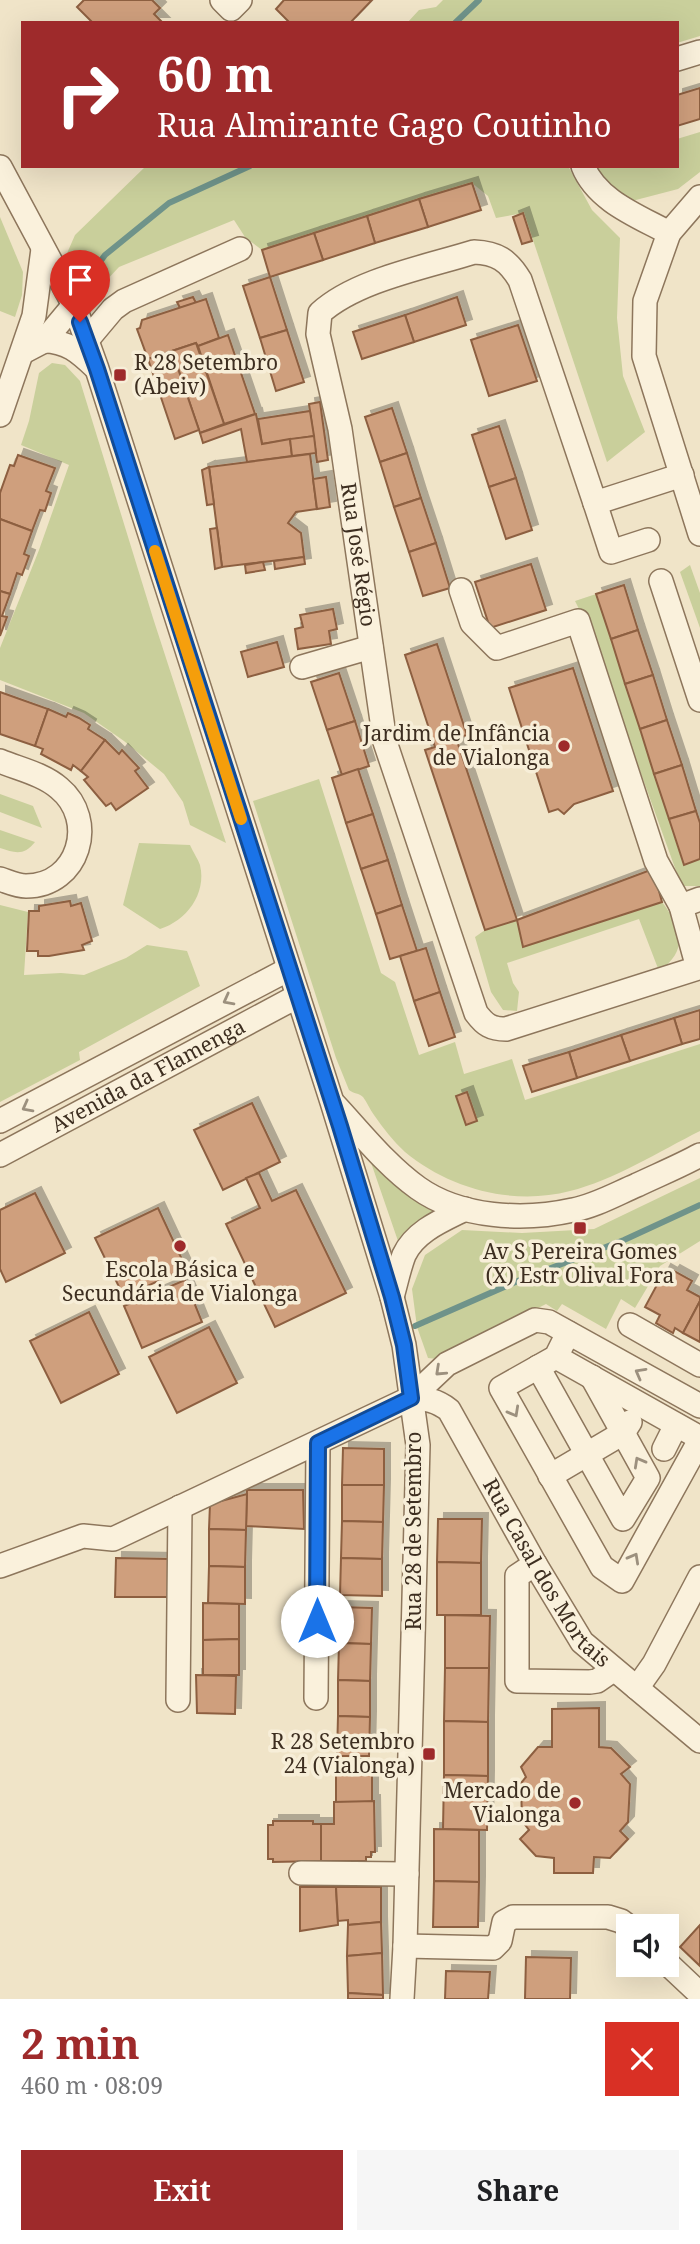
<!DOCTYPE html>
<meta charset="utf-8">
<style>
body{margin:0;font-family:"Noto Serif",serif;background:#f6f6f6;color:#202124;height:100vh;display:flex;flex-direction:column;font-size:26px;white-space:nowrap}
*{box-sizing:border-box;margin:0}
p{font-size:23px;color:#757577}
.icon{flex:none;width:38px;height:38px;fill:none;stroke:currentColor;stroke-width:2;stroke-linecap:round;stroke-linejoin:round}
.map{position:relative;height:1999px;overflow:hidden}
.details{display:flex;flex-direction:column;background:#fff;flex:1}
.details>*{flex:none}
.guide{position:absolute;left:21px;top:21px;width:658px;height:147px;border-radius:0px;box-shadow:0 7px 28px #0002;background:#9e2a2b;color:#fff;overflow:hidden}
.fabs{position:absolute;left:616px;top:1914px;display:grid;gap:14px}
.fabs a{display:grid;place-items:center;width:63px;height:63px;border-radius:0px;background:#fff;box-shadow:0 7px 28px #0002;font-size:35px}
.pin{position:absolute;display:grid;place-items:center;width:60px;height:60px;color:#fff;margin:-72px -30px;border-radius:50% 50% 50% 0;rotate:-45deg;box-shadow:0 0 7px #0007}
.pin .icon{rotate:45deg}
.me{position:absolute;width:77px;margin:-38px;rotate:0deg;stroke-linejoin:round;filter:drop-shadow(0 0 5px #0008)}
.turn{display:flex;align-items:center;gap:24px;height:147px;padding:0 21px;font-size:32px}
.turn .icon{width:91px;height:91px;stroke-width:2.5}
.turn b{display:block;font-size:49px;line-height:60px}
.round{display:grid;place-items:center;flex:none;width:74px;height:74px;border-radius:0px;background:#f6f6f6}
.overview{display:flex;align-items:center;justify-content:space-between;height:119px;padding:0 21px}
h1{font-size:42px;font-weight:700;line-height:52px;color:#9e2a2b}
.cta{display:flex;gap:14px;margin-top:auto;padding:14px 21px}
.cta a{flex:1;height:80px;border-radius:0px;background:#9e2a2b;color:#fff;font-size:28px;font-weight:700;line-height:80px;text-align:center}
.cta a+a{background:#f6f6f6;color:#202124}
.map>svg:first-child{display:block}
.green{fill:#c9cf9b}
.lines{fill:none;stroke-linecap:round;stroke-linejoin:round}
.stream{stroke:#6f938a;stroke-width:6}
.building{fill:#cf9f7d;stroke:#8d5f41;stroke-width:2;filter:url(#shadow)}
.minor-casing{stroke:#8d765c;stroke-width:26}
.minor{stroke:#faf1dc;stroke-width:23}
.oneway{stroke:#9c907e}
.route-casing{stroke:#114b97;stroke-width:18}
.route{stroke:#1a73e8;stroke-width:12}
.slow{stroke:#f59e0b;stroke-width:12}
.poi-dot{fill:#9e2a2b;stroke:#f7eed8;stroke-width:2.5}
.labels{text-anchor:middle;stroke-width:7;stroke-linejoin:round;paint-order:stroke}
.poi-label{font-size:21px;fill:#3d2e20;stroke:#f7eed8;text-anchor:end}
.street-label{font-size:21px;fill:#3d2e20;stroke:#f7eed8}
</style>
<div class="map">
<svg width="700" height="1999" viewBox="0 0 700 1999">
<defs>
<filter id="shadow"><feDropShadow dx="6" dy="-6" stdDeviation="0" flood-color="#0004"/></filter>
</defs>
<rect width="100%" height="100%" fill="#f0e4c8"/>
<g class="green">
<path d="M443,0H700V36L677,43V23H407L419,10L436,7Z"/>
<path d="M700,132V172L678,189L632,201L598,174L597,166H677V139Z"/>
<path d="M146,166H568L592,210L620,238L617,318L623,376L645,432L607,462L524,213L496,218L488,196L472,183L262,250L245,237L234,220L119,267L89,299L65,258L75,235Z"/>
<path d="M0,217L23,272L22,295L15,317L0,311Z"/>
<path d="M52,363L65,365L80,381L153,618L226,843L190,825L183,802L164,774L124,741L84,713L0,680V648L39,550L69,465L21,445L29,421L39,373Z"/>
<path d="M690,565L700,593V628L680,572Z"/>
<path d="M596,594L683,864L700,859V886H683L675,868L589,629L575,601Z"/>
<path d="M319,779L381,973L395,982L419,1055L455,1042L464,1074L512,1059L525,1100L700,1044V1131C660,1151 612,1181 570,1191C513,1206 450,1189 405,1152C393,1141 383,1128 374,1115C370,1110 367,1102 363,1097C359,1093 354,1094 349,1090L336,1058L253,801Z"/>
<path d="M0,794L33,806L42,828L0,812Z"/>
<path d="M0,830L35,842C24,856 15,853 0,848Z"/>
<path d="M139,843L190,845C193,852 198,859 200,865C207,894 186,921 160,929L123,905Z"/>
<path d="M662,902C682,928 689,950 659,971L639,919L507,963L513,983L519,992L517,1011L503,1010L491,992L475,937L485,930L517,920L523,947Z"/>
<path d="M0,905L28,912L24,975L61,973L84,975L126,958L147,945L187,951L200,986L79,1052L80,1060L0,1102Z"/>
<path d="M367,1151L439,1210L417,1222L398,1241Z"/>
<path d="M700,1178V1241L660,1266L635,1308L621,1299L606,1329L562,1304L557,1311L546,1304L437,1359L428,1358L417,1327L412,1289L425,1255L462,1230L522,1233L594,1229Z"/>
</g>
<g class="lines">
<g class="stream">
<path d="M455,23L479,0"/>
<path d="M86,285L94,270L105,255L169,203L250,166"/>
<path d="M415,1326L520,1280L624,1240L700,1205"/>
</g>
</g>
<g class="building">
<path d="M84,0H152L160,8L154,14L163,23H93L77,7Z"/>
<path d="M284,0H372L350,23H290L276,9Z"/>
<path d="M700,88V119L677,126V95Z"/>
<path d="M472,183L481,210L428,227L419,199Z"/>
<path d="M419,199L428,227L375,243L367,216Z"/>
<path d="M523,213L532,241L522,244L513,217Z"/>
<path d="M367,216L375,243L323,260L314,233Z"/>
<path d="M314,233L323,260L270,277L262,250Z"/>
<path d="M270,277L287,330L260,338L243,286Z"/>
<path d="M193,297L196,303L180,308L177,302Z"/>
<path d="M457,297L466,325L414,342L405,315Z"/>
<path d="M206,299L219,338L198,346L196,343L148,359L137,329L140,328L142,320Z"/>
<path d="M405,315L414,342L362,359L353,332Z"/>
<path d="M518,325L537,381L489,396L471,340Z"/>
<path d="M287,330L304,382L276,391L260,338Z"/>
<path d="M228,335L255,414L224,424L198,346Z"/>
<path d="M196,343L224,424L200,433L172,351Z"/>
<path d="M172,351L199,430L175,439L148,359Z"/>
<path d="M320,402L328,460L317,462L309,404Z"/>
<path d="M392,408L407,453L380,462L365,417Z"/>
<path d="M310,411L314,436L262,444L258,419Z"/>
<path d="M256,414L262,444L290,439L292,456L247,462L241,429L203,443L200,433Z"/>
<path d="M499,426L516,478L489,487L472,435Z"/>
<path d="M314,436L316,453L292,456L290,439Z"/>
<path d="M407,453L421,498L394,507L380,462Z"/>
<path d="M310,454L317,509L296,512L288,523L301,533L304,557L222,567L209,467Z"/>
<path d="M18,455L55,468L46,491L51,493L45,511L40,510L32,531L0,519V493L10,465L14,466Z"/>
<path d="M209,467L214,504L207,505L202,470Z"/>
<path d="M326,477L330,507L317,509L313,479Z"/>
<path d="M516,478L532,530L506,539L489,487Z"/>
<path d="M421,498L436,543L409,552L394,507Z"/>
<path d="M0,519L32,531L24,554L29,556L22,575L17,573L10,594L0,591Z"/>
<path d="M217,528L222,567L215,569L210,529Z"/>
<path d="M436,543L450,588L423,596L409,552Z"/>
<path d="M304,557L305,564L275,569L274,561Z"/>
<path d="M263,562L265,570L246,573L245,565Z"/>
<path d="M531,564L546,610L490,628L475,582Z"/>
<path d="M624,585L638,630L611,639L596,594Z"/>
<path d="M0,591L10,594L2,616L7,617L0,636Z"/>
<path d="M333,609L337,629L329,631L331,644L298,649L295,629L303,627L300,615Z"/>
<path d="M638,630L653,675L625,684L611,639Z"/>
<path d="M277,642L284,667L248,677L241,652Z"/>
<path d="M437,644L467,735L456,738L517,920L485,930L425,750L435,747L405,655Z"/>
<path d="M573,668L613,791L574,804L564,814L558,809L549,812L509,688Z"/>
<path d="M339,673L355,721L327,730L311,682Z"/>
<path d="M653,675L667,720L640,729L625,684Z"/>
<path d="M0,692L48,709L35,746L0,734Z"/>
<path d="M48,709L66,717L68,713L79,718L90,725L88,729L105,740L81,771L73,765L71,770L41,754L43,749L35,746Z"/>
<path d="M667,720L682,765L654,774L640,729Z"/>
<path d="M355,721L369,766L342,775L327,730Z"/>
<path d="M105,740L119,754L122,750L139,768L135,771L148,788L116,810L111,803L106,806L84,780L88,777L81,771Z"/>
<path d="M682,765L696,811L669,819L654,774Z"/>
<path d="M358,769L373,814L346,823L332,778Z"/>
<path d="M696,811L700,823V859L684,865L669,819Z"/>
<path d="M373,814L388,860L361,869L346,823Z"/>
<path d="M388,860L402,905L376,914L361,869Z"/>
<path d="M653,869L662,902L523,947L517,920Z"/>
<path d="M70,901L71,906L81,903L92,941L82,945L84,950L49,956H38V951H27L29,911H39V906Z"/>
<path d="M402,905L417,951L390,959L376,914Z"/>
<path d="M426,948L440,992L414,1001L400,956Z"/>
<path d="M440,992L455,1037L429,1046L414,1001Z"/>
<path d="M700,1010V1039L682,1044L674,1018Z"/>
<path d="M674,1018L682,1044L630,1061L621,1035Z"/>
<path d="M621,1035L630,1061L577,1078L569,1052Z"/>
<path d="M569,1052L577,1078L532,1092L523,1066Z"/>
<path d="M467,1092L477,1121L466,1125L456,1096Z"/>
<path d="M252,1103L280,1162L223,1190L194,1130Z"/>
<path d="M259,1173L272,1201L296,1190L346,1293L275,1327L226,1224L260,1208L246,1178Z"/>
<path d="M35,1193L65,1253L6,1282L0,1269V1210Z"/>
<path d="M158,1208L186,1268L124,1297L95,1238Z"/>
<path d="M665,1270L672,1274L674,1271L692,1281L687,1290L700,1297V1301L683,1333L675,1328L673,1333L656,1323L660,1315L645,1307Z"/>
<path d="M185,1280L202,1322L142,1348L124,1306Z"/>
<path d="M700,1301V1342L683,1333Z"/>
<path d="M89,1312L119,1374L61,1403L30,1341Z"/>
<path d="M209,1327L237,1383L177,1413L149,1357Z"/>
<path d="M343,1448L384,1449V1485H342Z"/>
<path d="M342,1485H384L383,1522L342,1521Z"/>
<path d="M247,1490H303L304,1529L246,1526Z"/>
<path d="M247,1494L246,1530L209,1529L210,1504Z"/>
<path d="M438,1519H482L481,1563L437,1562Z"/>
<path d="M342,1521L383,1522L382,1559L341,1558Z"/>
<path d="M209,1529L246,1530L245,1567L209,1566Z"/>
<path d="M116,1558L170,1559V1597H115Z"/>
<path d="M341,1558L382,1559V1596L340,1595Z"/>
<path d="M437,1562L481,1563V1615H437Z"/>
<path d="M209,1566L245,1567V1604L208,1603Z"/>
<path d="M203,1603L239,1604V1639L203,1640Z"/>
<path d="M339,1607L372,1608L371,1644L339,1643Z"/>
<path d="M445,1615L490,1616L489,1668H445Z"/>
<path d="M239,1639V1675H203V1640Z"/>
<path d="M339,1643L371,1644L370,1681L338,1680Z"/>
<path d="M445,1668H489L488,1722L444,1721Z"/>
<path d="M196,1675L236,1676L235,1714L197,1713Z"/>
<path d="M338,1680L370,1681V1717L338,1716Z"/>
<path d="M599,1708V1747L611,1748L630,1767L621,1774L630,1784L628,1822L620,1831L628,1839L610,1858L594,1857L593,1873H554V1858L536,1856L520,1839L529,1830L522,1821L521,1783L526,1777L521,1767L538,1747H552V1709Z"/>
<path d="M338,1716L370,1717L369,1756H337Z"/>
<path d="M444,1721L488,1722V1776L444,1775Z"/>
<rect x="336" y="1765" width="36" height="37"/>
<path d="M444,1775L488,1776L487,1830L443,1829Z"/>
<path d="M374,1801L375,1852H371V1857H366V1861H321V1824H334V1802Z"/>
<path d="M273,1821H313V1824H321V1861L273,1862V1859H268V1825H273Z"/>
<path d="M434,1829L479,1830V1882L434,1881Z"/>
<path d="M434,1881L479,1882L478,1927H433Z"/>
<path d="M300,1887H336L338,1925L300,1931Z"/>
<path d="M336,1887H381V1922L348,1925V1920L338,1921Z"/>
<path d="M381,1922L382,1953L347,1956L348,1925Z"/>
<path d="M700,1925V1966L680,1947Z"/>
<path d="M382,1953L383,1995L348,1993L347,1956Z"/>
<path d="M526,1957L571,1958L570,1999H525Z"/>
<path d="M446,1971L490,1972L488,1999H445Z"/>
<path d="M348,1993L383,1995V1999H348Z"/>
</g>
<g class="lines">
<defs>
<g id="minor">
<path d="M222,0L231,9L240,0"/>
<path d="M677,59L700,52"/>
<path d="M583,166C597,201 638,216 669,233"/>
<path d="M0,167L74,305L97,369L332,1102L392,1297L404,1345L418,1445L405,1946L402,1999"/>
<path d="M700,197L669,233L645,301L644,356L700,534"/>
<path d="M87,340L113,309L124,301L240,249"/>
<path d="M44,341C67,341 79,352 95,367"/>
<path d="M23,352L44,341L74,305"/>
<path d="M0,415L34,316L43,249"/>
<path id="s1" d="M682,475L595,503L520,280C508,260 497,253 474,252C426,267 356,280 320,313L318,334L340,429L385,742L476,1013C485,1025 491,1029 506,1029L698,968L681,906L700,899"/>
<path d="M595,503L611,552L648,540"/>
<path d="M661,581L700,700"/>
<path d="M461,590L472,623L497,648L578,621L656,861L681,906"/>
<path d="M302,667L371,647"/>
<path d="M0,761C19,769 43,774 59,788C98,820 79,886 26,886C17,886 9,882 0,879"/>
<path d="M335,1105C361,1133 387,1166 418,1188C460,1218 524,1221 573,1210C595,1206 616,1194 637,1185C658,1175 680,1166 700,1155"/>
<path d="M0,1121L289,969"/>
<path id="s2" d="M0,1155L298,996"/>
<path d="M392,1297C396,1283 399,1268 404,1255C415,1231 443,1220 465,1209"/>
<path d="M630,1325L700,1365"/>
<path d="M568,1333L556,1357L501,1388L602,1567L622,1581L700,1440"/>
<path d="M556,1357L700,1438"/>
<path d="M538,1367L623,1519L648,1478L592,1377"/>
<path id="s3" d="M411,1398C427,1399 436,1400 449,1410L535,1564L582,1642L700,1741"/>
<path d="M664,1449L676,1425"/>
<path d="M550,1476L623,1433L630,1422"/>
<path d="M535,1564L517,1576V1681L590,1682L597,1681L613,1670"/>
<path d="M0,1566L83,1536L113,1539L411,1398L447,1364L535,1320L549,1322L700,1406"/>
<path d="M637,1688L654,1664L700,1577"/>
<path d="M316,1698L318,1443"/>
<path d="M178,1700L180,1507"/>
<path d="M301,1873L407,1874"/>
<path d="M405,1946L493,1948L500,1941L504,1922L513,1917H608L621,1921L629,1927"/>
<path d="M667,1963L700,1994"/>
</g>
</defs>
<use href="#minor" class="minor-casing"/>
<use href="#minor" class="minor"/>
</g>
<defs><path id="oneway-chevron" d="M-2-3.5L2.5 0L-2 3.5" fill="none" stroke-width="1.6" stroke-linecap="round" stroke-linejoin="round" transform="scale(1.75)"/></defs>
<g class="oneway">
<use href="#oneway-chevron" transform="translate(228 1000) rotate(152)"/>
<use href="#oneway-chevron" transform="translate(27 1107) rotate(152)"/>
<use href="#oneway-chevron" transform="translate(440 1371) rotate(137)"/>
<use href="#oneway-chevron" transform="translate(640 1373) rotate(-151)"/>
<use href="#oneway-chevron" transform="translate(514 1412) rotate(61)"/>
<use href="#oneway-chevron" transform="translate(639 1462) rotate(-119)"/>
<use href="#oneway-chevron" transform="translate(634 1558) rotate(-61)"/>
</g>
<g class="lines">
<defs>
<path id="route" d="M80,322L97,369L340,1126L392,1297L404,1345L411,1398L318,1443L317,1621"/>
</defs>
<use href="#route" class="route-casing"/>
<use href="#route" class="route"/>
<path class="slow" d="M155,551L241,819"/>
</g>
<g class="poi-dot">
<rect x="113" y="368" width="14" height="14" rx="3.5"/>
<circle cx="564" cy="746" r="7"/>
<rect x="573" y="1221" width="14" height="14" rx="3.5"/>
<circle cx="180" cy="1246" r="7"/>
<rect x="422" y="1747" width="14" height="14" rx="3.5"/>
<circle cx="575" cy="1803" r="7"/>
</g>
<g class="labels">
<g class="poi-label">
<text x="134" y="370" text-anchor="start">R 28 Setembro<tspan x="134" dy="24">(Abeiv)</tspan></text>
<text x="550" y="741">Jardim de Infância<tspan x="550" dy="24">de Vialonga</tspan></text>
<text x="580" y="1259" text-anchor="middle">Av S Pereira Gomes<tspan x="580" dy="24">(X) Estr Olival Fora</tspan></text>
<text x="180" y="1277" text-anchor="middle">Escola Básica e<tspan x="180" dy="24">Secundária de Vialonga</tspan></text>
<text x="415" y="1749">R 28 Setembro<tspan x="415" dy="24">24 (Vialonga)</tspan></text>
<text x="561" y="1798">Mercado de<tspan x="561" dy="24">Vialonga</tspan></text>
</g>
<g class="street-label">
<text dy="7" stroke="none"><textPath href="#s1" startOffset="796">Rua José Régio</textPath></text>
<text dy="7" stroke="none"><textPath href="#s2" startOffset="168">Avenida da Flamenga</textPath></text>
<text transform="translate(414 1531) rotate(-90)" y="7">Rua 28 de Setembro</text>
<text dy="7" stroke="none"><textPath href="#s3" startOffset="231">Rua Casal dos Mortais</textPath></text>
</g>
</g>
</svg>
<div class="fabs">
<a><svg class="icon" aria-label="sound" viewBox="0 0 24 24"><path d="M4 9h4l5-4v14l-5-4H4zM17 9q2 3 0 6"/></svg></a>
</div>
<div class="pin" style="left:80px;top:322px;background:#d93025"><svg class="icon" aria-label="arrive" viewBox="0 0 24 24"><path d="M6 21V4h12l-3 4 3 4H6"/></svg></div>
<svg class="me" style="left:317px;top:1621px" viewBox="-20 -20 40 40"><circle r="19" fill="#fff"/><path d="M0-13L10 11 0 6-10 11z" fill="#1a73e8"/></svg>
<div class="guide">
<div class="turn"><svg class="icon" aria-label="right" viewBox="0 0 24 24"><path d="M7 20v-9h11M14 6l5 5-5 5"/></svg><div><b>60 m</b>Rua Almirante Gago Coutinho</div></div>
</div>
</div>
<section class="details">
<div class="overview"><div><h1>2 min</h1><p>460 m · 08:09</p></div><a class="round" style="background:#d93025;color:#fff"><svg class="icon" aria-label="close" viewBox="0 0 24 24"><path d="M6 6l12 12M18 6L6 18"/></svg></a></div>
<div class="cta"><a>Exit</a><a>Share</a></div>
</section>
